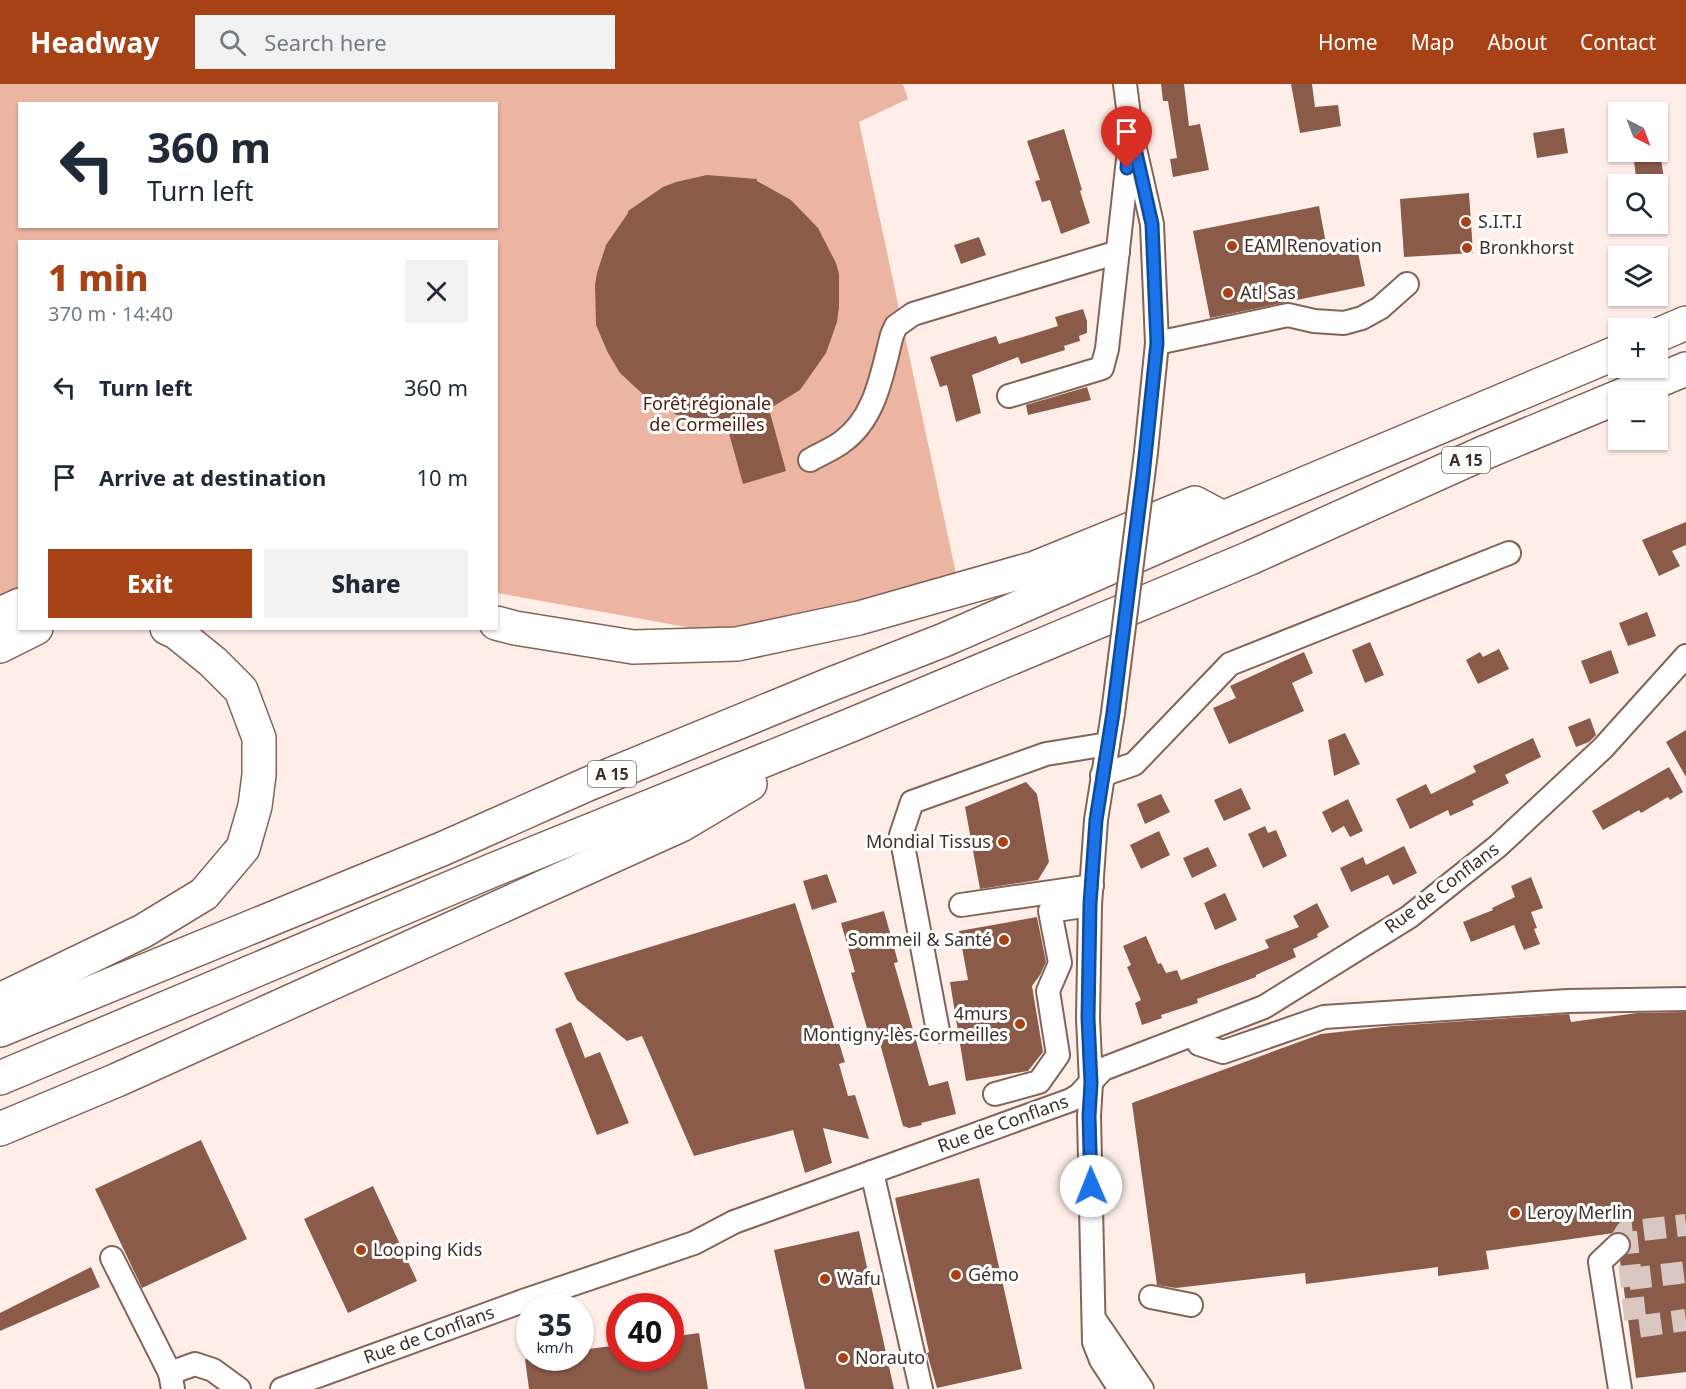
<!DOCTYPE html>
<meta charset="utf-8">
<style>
body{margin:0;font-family:"Noto Sans",sans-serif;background:#f2f2f3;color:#1f2937;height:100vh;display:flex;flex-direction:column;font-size:22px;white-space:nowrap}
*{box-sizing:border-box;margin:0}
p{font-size:20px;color:#747a83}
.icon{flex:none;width:33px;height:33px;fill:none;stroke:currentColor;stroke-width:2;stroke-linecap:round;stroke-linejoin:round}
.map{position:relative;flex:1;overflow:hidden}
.side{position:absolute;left:18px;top:156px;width:480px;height:390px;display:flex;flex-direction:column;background:#fff;border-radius:0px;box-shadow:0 2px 4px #0004}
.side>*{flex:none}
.top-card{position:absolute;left:18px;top:18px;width:480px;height:126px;border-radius:0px;box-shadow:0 2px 4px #0004;background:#fff;color:#1f2937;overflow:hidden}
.needle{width:39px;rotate:138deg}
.tools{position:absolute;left:1608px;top:18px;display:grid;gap:12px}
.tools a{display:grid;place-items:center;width:60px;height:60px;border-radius:0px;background:#fff;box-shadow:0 2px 4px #0004;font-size:30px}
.speed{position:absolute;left:516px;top:1209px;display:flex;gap:12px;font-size:30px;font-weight:700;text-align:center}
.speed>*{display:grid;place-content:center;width:78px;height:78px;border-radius:50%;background:#fff;box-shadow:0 2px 4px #0004;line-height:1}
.speed small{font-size:15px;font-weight:400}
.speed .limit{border:9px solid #d22;background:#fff;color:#111}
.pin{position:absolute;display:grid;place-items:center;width:51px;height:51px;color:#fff;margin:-62px -26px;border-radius:50% 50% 50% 0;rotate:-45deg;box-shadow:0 0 6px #0007}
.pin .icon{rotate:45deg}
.me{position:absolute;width:66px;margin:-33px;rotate:359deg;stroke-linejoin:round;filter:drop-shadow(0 0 4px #0008)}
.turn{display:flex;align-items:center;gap:21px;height:126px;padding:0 30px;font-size:27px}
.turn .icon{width:78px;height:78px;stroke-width:2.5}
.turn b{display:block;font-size:42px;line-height:51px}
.round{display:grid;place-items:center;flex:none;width:63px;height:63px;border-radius:0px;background:#f2f2f3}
.summary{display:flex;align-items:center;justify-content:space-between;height:102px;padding:0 30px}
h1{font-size:36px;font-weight:800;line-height:45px;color:#a74217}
.button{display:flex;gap:12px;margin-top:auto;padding:12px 30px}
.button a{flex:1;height:69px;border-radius:0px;background:#a74217;color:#fff;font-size:24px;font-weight:800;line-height:69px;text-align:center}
.button a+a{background:#f2f2f3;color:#1f2937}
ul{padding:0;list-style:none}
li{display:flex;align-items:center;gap:18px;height:90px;padding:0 30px}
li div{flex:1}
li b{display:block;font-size:22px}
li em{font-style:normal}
header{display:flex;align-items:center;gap:36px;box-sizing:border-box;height:84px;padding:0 30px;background:#a74217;color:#fff}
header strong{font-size:28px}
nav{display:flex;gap:33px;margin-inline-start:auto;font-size:21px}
.search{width:420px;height:54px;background:#f2f2f3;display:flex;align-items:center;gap:15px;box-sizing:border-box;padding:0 21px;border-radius:0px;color:#747a83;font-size:22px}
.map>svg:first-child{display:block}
.forest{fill:#ebb5a2;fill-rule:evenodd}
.building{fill:#8b5b4a}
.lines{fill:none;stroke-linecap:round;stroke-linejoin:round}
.minor-tunnel{stroke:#d9c8c2;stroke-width:22;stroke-dasharray:22 11;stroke-linecap:butt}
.minor-casing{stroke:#856357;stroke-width:26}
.highway-casing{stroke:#856357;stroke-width:36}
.minor{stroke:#fff;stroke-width:22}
.highway{stroke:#fff;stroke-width:33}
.minor-bridge-casing{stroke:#856357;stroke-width:26;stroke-linecap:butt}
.minor-bridge{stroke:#fff;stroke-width:22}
.route-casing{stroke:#114b97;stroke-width:15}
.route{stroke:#1a73e8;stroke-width:10}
.poi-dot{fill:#a74217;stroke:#fff;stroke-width:2}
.labels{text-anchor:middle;stroke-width:6;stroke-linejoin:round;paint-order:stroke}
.shield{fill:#fff;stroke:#796d6a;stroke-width:1.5}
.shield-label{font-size:16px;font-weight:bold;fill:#3f2f2a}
.poi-label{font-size:18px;fill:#3f2f2a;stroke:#fff;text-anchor:start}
.park-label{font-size:18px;fill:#4c1c09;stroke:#fff}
.street-label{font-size:18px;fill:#3f2f2a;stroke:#fff}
</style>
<header>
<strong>Headway</strong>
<div class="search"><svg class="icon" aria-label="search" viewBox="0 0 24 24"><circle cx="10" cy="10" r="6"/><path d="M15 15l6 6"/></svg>Search here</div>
<nav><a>Home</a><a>Map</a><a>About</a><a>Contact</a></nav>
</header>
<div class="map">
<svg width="1686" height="1305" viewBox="0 0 1686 1305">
<rect width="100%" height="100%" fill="#ffeee8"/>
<path class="forest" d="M0,0H903L908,15L859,38L957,494L720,549L497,509L496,158H20L19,513L0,522ZM20,20H496V142H20Z"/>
<g class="building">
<path d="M1161,0H1184L1189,42L1200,40L1209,86L1173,93L1170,75L1177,74L1168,17H1163Z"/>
<path d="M1291,0H1312L1315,23L1338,21L1341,42L1300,49Z"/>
<path d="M1564,44L1568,69L1537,74L1533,49Z"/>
<path d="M1064,45L1082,106L1080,107L1090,139L1061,150L1050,116L1042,118L1035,97L1040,96L1027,57Z"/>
<path d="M1661,74L1664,96L1637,100L1634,78Z"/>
<path d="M707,91L757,95V97L791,116L818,144L836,179L839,190V223L837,238L826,269L800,306L769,325L786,387L743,400L725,335H703L677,331L648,315L620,289L608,269L596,241L595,201L597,189L606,161L628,129V127L663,103L676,98Z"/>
<path d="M1469,109L1473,169L1404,173L1400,115Z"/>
<path d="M1319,122L1327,165L1356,159L1365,202L1210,234L1193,147Z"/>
<path d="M979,153L986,171L961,180L954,161Z"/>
<path d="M1083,225L1087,237V249L1079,252L1080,257L1064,262L1065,266L1021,280L1018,273L972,291L981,329L956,338L947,301L940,303L930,273L996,252L999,260L1039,248L1058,242L1055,233Z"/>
<path d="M1087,303L1091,316L1028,331L1026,321Z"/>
<path d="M1686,438V461L1672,467L1680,482L1659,492L1642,456Z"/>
<path d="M1647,528L1656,552L1628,562L1619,539Z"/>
<path d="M1370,558L1384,591L1365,599L1352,566Z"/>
<path d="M1499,565L1509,585L1478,600L1466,576L1480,568L1483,573Z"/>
<path d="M1611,566L1619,589L1590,600L1581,577Z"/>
<path d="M1304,568L1313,589L1292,599L1304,627L1229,660L1213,624L1236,614L1230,602Z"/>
<path d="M1590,634L1596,651L1589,658L1576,663L1568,643Z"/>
<path d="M1686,646V693L1666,658Z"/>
<path d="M1345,649L1360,680L1334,692L1328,656Z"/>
<path d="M1533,654L1541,673L1505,691L1509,699L1472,717L1474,721L1450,732L1448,726L1410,745L1396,715L1426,700L1431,710L1476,688L1473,682Z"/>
<path d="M1669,683L1683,708L1670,716L1668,713L1641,729L1639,726L1603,746L1592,727Z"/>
<path d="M1026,698L1037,710L1049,778L1038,796L980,805L965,723Z"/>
<path d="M1241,704L1251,725L1224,737L1214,716Z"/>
<path d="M1161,710L1170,728L1145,740L1137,720Z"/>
<path d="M1348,715L1363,747L1350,753L1344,742L1332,749L1322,728Z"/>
<path d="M1265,742L1268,749L1276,746L1287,772L1263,784L1248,750Z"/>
<path d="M1159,747L1170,771L1141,785L1130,761Z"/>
<path d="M1404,762L1417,789L1393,801L1388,791L1351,808L1340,784L1363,773L1366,781Z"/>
<path d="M1208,763L1217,782L1192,794L1183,774Z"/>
<path d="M827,790L837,818L812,826L803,797Z"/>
<path d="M1531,793L1543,824L1531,828L1537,844L1534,845L1540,860L1524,866L1514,841L1471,858L1463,838L1493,826L1492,824L1515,813L1511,802Z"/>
<path d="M1225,809L1237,836L1215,846L1204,819Z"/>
<path d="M795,819L845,978L839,980L848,1012L855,1011L869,1055L823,1044L832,1079L805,1089L793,1046L694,1072L642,952L627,957L577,916L564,889Z"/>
<path d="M1317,819L1329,843L1317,850L1318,853L1293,865L1296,873L1256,891V893L1197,915L1198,919L1161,931L1162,934L1142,941L1135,919L1141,916L1127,883L1131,881L1123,862L1146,852L1158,880L1161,879L1166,889L1177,886L1181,896L1269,864L1265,856L1299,843L1293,832Z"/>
<path d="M884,827L898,878L894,879L929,1002L948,997L956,1030L921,1039L922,1041L909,1044L903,1042L879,956L871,958L851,889L855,888L841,839Z"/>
<path d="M1037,833L1046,878L1040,891L1032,902L1043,968L1028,987L966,997L950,898L968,896L959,847Z"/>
<path d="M1686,928V1288L1636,1294L1620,1177L1631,1165V1158L1627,1151L1621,1148L1486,1167L1489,1185L1438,1192V1183L1306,1200L1305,1189L1176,1204L1157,1201L1132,1019L1321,950L1392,942L1569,930L1571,938L1637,929Z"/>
<path d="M571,938L585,974L600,968L629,1039L597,1051L555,945Z"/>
<path d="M201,1056L247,1155L142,1204L95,1105Z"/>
<path d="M979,1094L1022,1285L937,1304L927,1269L929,1268L895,1114Z"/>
<path d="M373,1102L417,1197L348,1229L304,1135Z"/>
<path d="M859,1147L894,1305H805L774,1166Z"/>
<path d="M91,1183L100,1203L0,1247V1229Z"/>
<path d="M699,1249L708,1305H529L525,1275L580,1274V1266L620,1261V1274H670V1253Z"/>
</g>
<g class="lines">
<g class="minor-tunnel">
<path d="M1626,1148L1636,1243L1686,1236"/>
<path d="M1618,1161L1626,1148L1686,1141"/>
<path d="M1629,1195L1686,1188"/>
</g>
<defs>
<g id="minor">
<path d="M1125,0L1131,47L1152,140L1157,259L1146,368"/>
<path d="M1157,259L1288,231L1314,237L1344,239L1362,234L1380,224L1407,200"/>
<path d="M1009,312L1102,284L1107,265L1129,66"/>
<path d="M810,376C820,370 833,365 842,358C876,334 882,289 892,251L896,242L913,230L1118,168"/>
<path d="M1113,629L1096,736L1090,821L1088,934L1091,999L1089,1032L1094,1258L1101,1276L1120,1305"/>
<path d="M1102,691L1134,680L1230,580L1509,469"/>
<path d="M961,821L1092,802"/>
<path d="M938,947L901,751L912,718L1046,670L1108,660"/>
<path d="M1195,951L1199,960L1223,968L1324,933L1568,917L1686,915"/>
<path d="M995,1010L1039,998L1058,971L1048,907L1060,879L1050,827L1090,821"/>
<path d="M872,1088L921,1305"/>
<path d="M1618,1161L1600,1178L1620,1305"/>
<path d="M112,1174L170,1289L173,1305"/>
<path d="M1151,1213L1191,1221"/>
<path d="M1095,1236L1142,1305"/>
<path d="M170,1289L195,1280L213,1286L239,1305"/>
<path d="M282,1305L523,1217L694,1159L734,1138L1071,1016L1079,1011L1103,985L1264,923L1409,833L1498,762L1603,664L1686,572"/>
</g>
<g id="highway">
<path d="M1658,251L1686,239"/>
<path d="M0,530L20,521"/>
<path d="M496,539L515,544L633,563L737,560L859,534L1035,484L1195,419L1223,434"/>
<path d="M0,562L36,544"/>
<path d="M0,916L143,847L204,810L243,764L255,722L259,691V654L241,606L213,578L176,548L167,544"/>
<path d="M0,946L442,765L588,700L829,601L944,556L1223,434L1618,268"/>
<path d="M0,994L493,786L851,641L1250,474L1481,370L1686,285"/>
<path d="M0,1045L117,996L681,741L750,700"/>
</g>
</defs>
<use href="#minor" class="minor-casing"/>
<use href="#highway" class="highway-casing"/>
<use href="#minor" class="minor"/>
<use href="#highway" class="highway"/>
<defs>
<path id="minor-bridge" d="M1113,629L1146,368"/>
</defs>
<use href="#minor-bridge" class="minor-bridge-casing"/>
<use href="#minor-bridge" class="minor-bridge"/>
</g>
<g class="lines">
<defs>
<path id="route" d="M1091,1102L1089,1032L1091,999L1088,934L1090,820L1096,736L1113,629L1143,392L1157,259L1152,140L1131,47L1127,84"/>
</defs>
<use href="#route" class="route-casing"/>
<use href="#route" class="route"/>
</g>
<g class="poi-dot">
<circle cx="1466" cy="138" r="6"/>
<circle cx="1232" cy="162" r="6"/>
<circle cx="1467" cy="164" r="6"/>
<circle cx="1228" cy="209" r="6"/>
<circle cx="1003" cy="758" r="6"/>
<circle cx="1004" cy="856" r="6"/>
<circle cx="1020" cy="940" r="6"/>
<circle cx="1515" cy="1129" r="6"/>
<circle cx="361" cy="1166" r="6"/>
<circle cx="956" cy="1191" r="6"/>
<circle cx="825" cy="1195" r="6"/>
<circle cx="843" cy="1274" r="6"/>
</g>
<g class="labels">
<g class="shield">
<rect x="1442" y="363" width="48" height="26" rx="4.5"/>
<rect x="588" y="677" width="48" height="26" rx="4.5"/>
</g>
<g class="shield-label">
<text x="1466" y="382">A 15</text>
<text x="612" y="696">A 15</text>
</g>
<g class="poi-label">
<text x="1478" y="144">S.I.T.I</text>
<text x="1244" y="168">EAM Renovation</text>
<text x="1479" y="170">Bronkhorst</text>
<text x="1240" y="215">Atl Sas</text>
<text x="991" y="764" text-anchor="end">Mondial Tissus</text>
<text x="992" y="862" text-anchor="end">Sommeil &amp; Santé</text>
<text x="1008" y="936" text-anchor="end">4murs<tspan x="1008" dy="21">Montigny-lès-Cormeilles</tspan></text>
<text x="1527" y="1135">Leroy Merlin</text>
<text x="373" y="1172">Looping Kids</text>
<text x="968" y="1197">Gémo</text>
<text x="837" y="1201">Wafu</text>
<text x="855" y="1280">Norauto</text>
</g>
<g class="park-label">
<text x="707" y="326">Forêt régionale<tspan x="707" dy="21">de Cormeilles</tspan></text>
</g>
<g class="street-label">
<text transform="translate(1442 804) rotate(-37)" y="6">Rue de Conflans</text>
<text transform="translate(1003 1040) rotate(-20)" y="6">Rue de Conflans</text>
<text transform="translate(429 1251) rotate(-20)" y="6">Rue de Conflans</text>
</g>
</g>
</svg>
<div class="tools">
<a><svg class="needle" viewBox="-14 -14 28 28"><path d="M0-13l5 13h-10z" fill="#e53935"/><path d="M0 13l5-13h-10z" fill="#747a83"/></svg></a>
<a><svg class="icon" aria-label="search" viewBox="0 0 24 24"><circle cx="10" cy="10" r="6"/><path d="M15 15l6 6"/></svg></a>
<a><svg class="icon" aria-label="layers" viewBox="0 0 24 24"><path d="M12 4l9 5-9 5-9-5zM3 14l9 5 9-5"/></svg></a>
<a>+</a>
<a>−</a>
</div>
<div class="speed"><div>35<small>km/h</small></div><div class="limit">40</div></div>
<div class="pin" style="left:1127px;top:84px;background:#d93025"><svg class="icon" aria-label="arrive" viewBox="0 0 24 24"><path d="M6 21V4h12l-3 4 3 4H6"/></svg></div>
<svg class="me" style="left:1091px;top:1102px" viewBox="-20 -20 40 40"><circle r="19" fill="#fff"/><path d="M0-13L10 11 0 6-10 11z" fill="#1a73e8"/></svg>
<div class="top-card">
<div class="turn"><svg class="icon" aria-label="left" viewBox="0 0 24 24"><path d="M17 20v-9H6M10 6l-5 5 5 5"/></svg><div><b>360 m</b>Turn left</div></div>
</div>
<section class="side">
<div class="summary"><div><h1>1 min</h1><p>370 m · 14:40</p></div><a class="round"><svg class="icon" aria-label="close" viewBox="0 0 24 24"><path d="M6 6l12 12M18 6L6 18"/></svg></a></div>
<ul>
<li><svg class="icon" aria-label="left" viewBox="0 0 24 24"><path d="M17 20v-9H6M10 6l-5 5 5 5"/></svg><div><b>Turn left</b></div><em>360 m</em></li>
<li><svg class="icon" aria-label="arrive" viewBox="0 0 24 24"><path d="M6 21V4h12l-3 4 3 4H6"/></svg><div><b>Arrive at destination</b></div><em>10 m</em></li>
</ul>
<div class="button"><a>Exit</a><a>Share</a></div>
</section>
</div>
